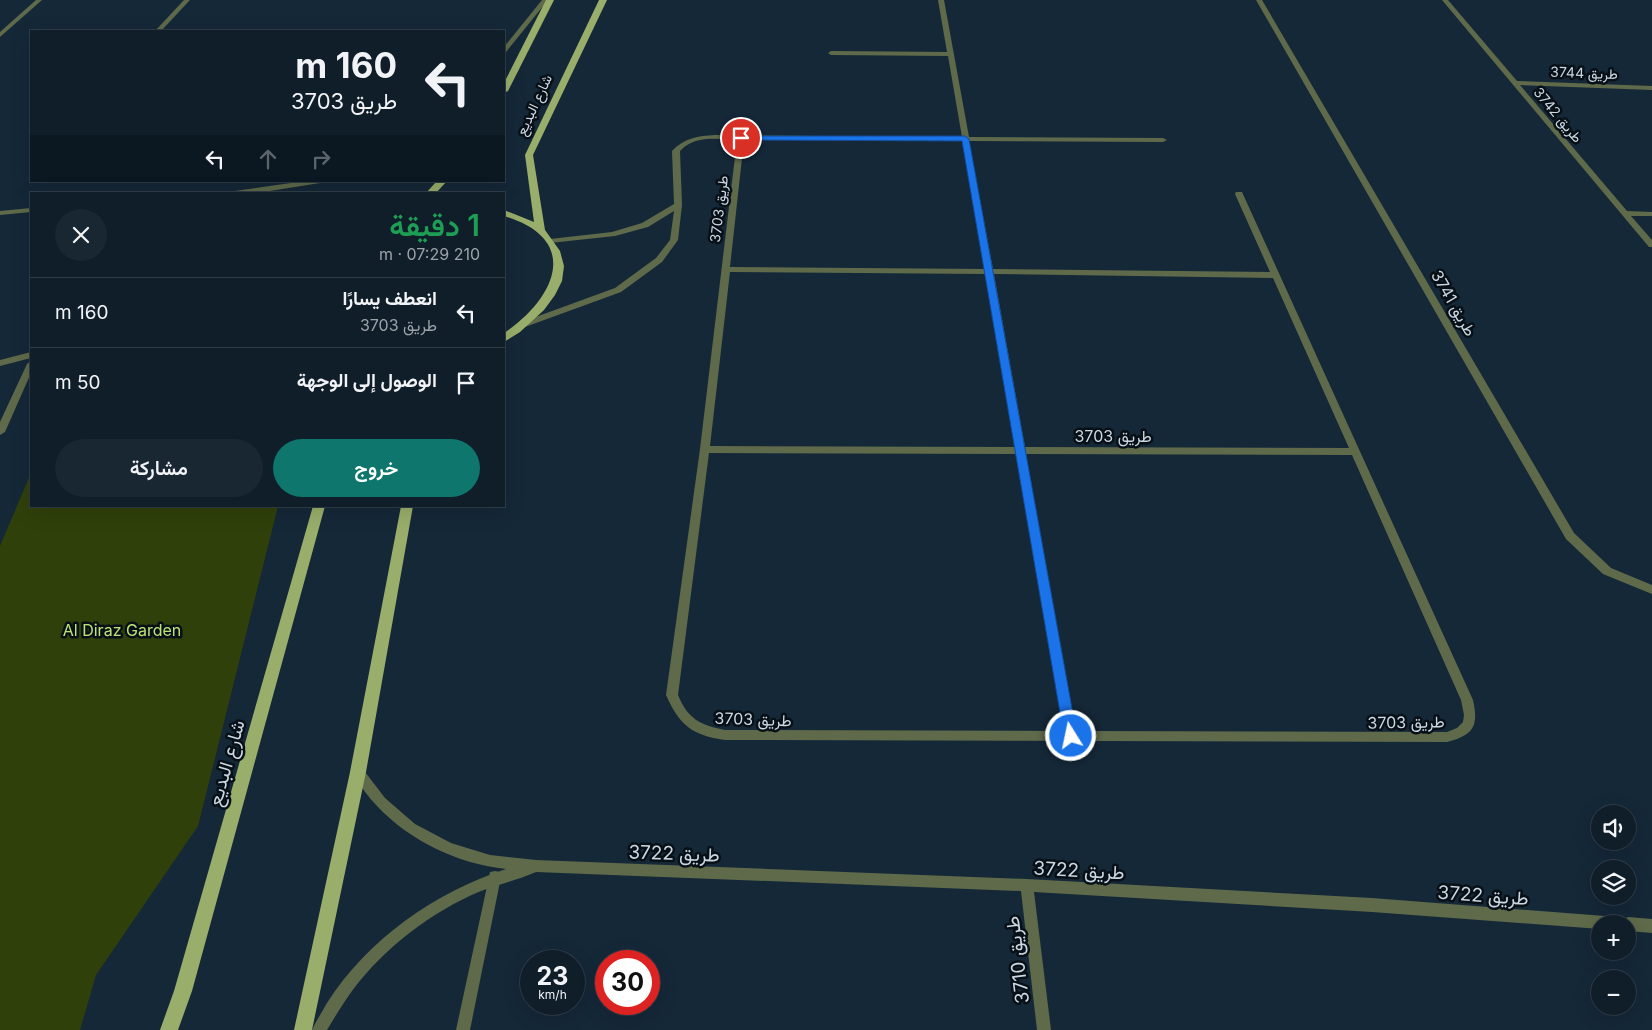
<!DOCTYPE html>
<html lang="ar">
<meta charset="utf-8">
<style>
body{margin:0;font-family:Inter,Vazirmatn,sans-serif;background:#192732;color:#f1f3f6;direction:rtl;height:100vh;display:flex;flex-direction:column;font-size:19px;white-space:nowrap}
*{box-sizing:border-box;margin:0}
p{font-size:16px;color:#9ca2a8}
.icon{flex:none;width:28px;height:28px;fill:none;stroke:currentColor;stroke-width:2;stroke-linecap:round;stroke-linejoin:round}
.map{position:relative;flex:1;overflow:hidden;direction:ltr}
.sheet{position:absolute;left:30px;top:192px;width:475px;height:315px;display:flex;flex-direction:column;background:#101e2a;border-radius:0px;box-shadow:0 5px 20px #0002,0 0 0 1px #303c47;direction:rtl}
.sheet>*{flex:none}
.hud{position:absolute;left:30px;top:30px;width:475px;height:152px;border-radius:0px;box-shadow:0 5px 20px #0002,0 0 0 1px #303c47;direction:rtl;background:#101e2a;color:#f1f3f6;overflow:hidden}
.buttons{position:absolute;left:1591px;top:805px;display:grid;gap:10px}
.buttons a{display:grid;place-items:center;width:45px;height:45px;border-radius:50%;background:#101e2a;box-shadow:0 5px 20px #0002,0 0 0 1px #303c47;font-size:25px}
.speed{position:absolute;left:520px;top:950px;display:flex;gap:10px;font-size:25px;font-weight:700;text-align:center}
.speed>*{display:grid;place-content:center;width:65px;height:65px;border-radius:50%;background:#101e2a;box-shadow:0 5px 20px #0002,0 0 0 1px #303c47;line-height:1}
.speed small{font-size:12px;font-weight:400}
.speed .limit{border:8px solid #d22;background:#fff;color:#111}
.pin{position:absolute;display:grid;place-items:center;width:42px;height:42px;color:#fff;margin:-21px;border:2px solid #fff;border-radius:50%;box-shadow:0 1px 5px #0007}
.me{position:absolute;width:55px;margin:-28px;rotate:350deg;stroke-linejoin:round;filter:drop-shadow(0 0 4px #0008)}
.turn{display:flex;align-items:center;gap:18px;height:105px;padding:0 25px;font-size:22px}
.turn .icon{width:65px;height:65px;stroke-width:2.5}
.turn b{display:block;font-size:35px;line-height:42px}
.lanes{display:flex;align-items:center;height:48px;padding:0 25px;background:#0003;justify-content:center;gap:25px;direction:ltr}
.lanes .off{opacity:.35}
.round{display:grid;place-items:center;flex:none;width:52px;height:52px;border-radius:26px;background:#192732}
.summary{display:flex;align-items:center;justify-content:space-between;height:85px;padding:0 25px}
h1{font-size:30px;font-weight:600;line-height:38px;color:#1e9e55}
.cta{display:flex;gap:10px;margin-top:auto;padding:10px 25px}
.cta a{flex:1;height:58px;border-radius:30px;background:#0f766e;color:#fff;font-size:20px;font-weight:600;line-height:58px;text-align:center}
.cta a+a{background:#192732;color:#f1f3f6}
ul{padding:0;list-style:none}
li{display:flex;align-items:center;gap:15px;height:70px;padding:0 25px;border-top:1px solid #303c47}
li div{flex:1}
li b{display:block;font-size:19px}
li em{font-style:normal}
.map>svg:first-child{display:block}
.green{fill:#30400a}
.lines{fill:none;stroke-linecap:round;stroke-linejoin:round}
.service{fill:#5f6a4a;fill-rule:evenodd}
.minor{fill:#5f6a4a;fill-rule:evenodd}
.primary{fill:#99ae6a;fill-rule:evenodd}
.route{fill:#1a73e8;stroke:#114b97}
.labels{text-anchor:middle;stroke-width:5;stroke-linejoin:round;paint-order:stroke}
.far-street-label{font-size:14px;fill:#cbd7e2;stroke:#081017}
.street-label{font-size:16px;fill:#cbd7e2;stroke:#081017}
.park-label{font-size:16px;fill:#bde376;stroke:#081017}
.near-street-label{font-size:19px;fill:#cbd7e2;stroke:#081017}
</style>
<div class="map">
<svg width="1652" height="1030" viewBox="0 0 1652 1030">
<rect width="100%" height="100%" fill="#152838"/>
<path class="green" d="M31,473V506H278L198,826L96,975L80,1030H0V546Z"/>
<g class="lines">
<path class="service" d="M495,871L500,872L501,877L470,1030H456L489,877L490,872Z"/>
<g class="minor">
<path d="M36,0H42L0,37V32Z"/>
<path d="M184,0H190L161,31H155Z"/>
<path d="M542,0H548L506,52L504,53V47Z"/>
<path d="M938,0H944L969,137L1163,138L1167,140L1163,142L969,141L993,269L1270,272L1235,194L1236,192H1242L1473,700C1479,727 1473,735 1447,742L725,740C692,735 680,726 666,695L700,449L737,140C717,139 695,135 680,151L682,205L678,240L662,262L621,292L525,327L521,324L522,322L615,288L656,258L670,240L674,211L648,227L615,236L550,243L546,241L550,239L612,232L642,223L674,204L672,151C684,138 698,136 715,135L962,137L948,56L831,55L828,53L831,51L947,52ZM744,140L962,141L985,269L730,267ZM730,272L985,274L1015,447L710,446ZM994,274L1273,278L1349,448L1025,447ZM709,453L1016,454L1064,731L725,730C700,725 688,719 678,695ZM1026,454L1352,455L1461,700L1464,715L1463,722L1457,728L1447,732L1076,731Z"/>
<path d="M1256,0H1262L1574,533L1611,568L1652,585V594L1603,574L1566,539Z"/>
<path d="M1442,0H1448L1517,81L1652,86V90L1520,85L1627,211L1652,212V216H1631L1652,240V247H1649Z"/>
<path d="M305,181H323L320,183L257,193L224,194L228,192Z"/>
<path d="M31,208V212L0,215V211Z"/>
<path d="M31,352V358L0,366V360Z"/>
<path d="M31,361V373L5,432L0,435V422L27,364Z"/>
<path d="M358,766L362,768L385,798L415,824L451,843L490,855L536,860L1027,879L1372,898L1618,917L1623,920L1628,917L1652,919V933L1628,931V924H1600V929L1372,912L1034,892L1051,1030H1037L1021,891L536,872C518,880 499,884 481,891C431,912 384,948 352,991C343,1003 335,1017 327,1030H312C316,1021 322,1012 327,1003C368,939 434,893 506,869C458,864 410,841 377,806C368,797 361,786 354,776L352,772L354,768Z"/>
</g>
<g class="primary">
<path d="M546,0H554L508,91L504,93V83Z"/>
<path d="M599,0H607L533,155L545,230L560,251L564,266L562,281L555,295L544,310L520,332L504,342V333C556,298 582,239 504,216V210L534,222L525,155Z"/>
<path d="M437,181H447L435,194H425Z"/>
<path d="M313,506H325L192,991L178,1030H160L174,991Z"/>
<path d="M401,506H413L366,772L312,1030H294L350,772Z"/>
</g>
</g>
<path class="route" d="M738,136H965L969,139L1077,736L1075,740L1071,742L1066,740L1064,736L962,141L741,140L737,138Z"/>
<g class="labels">
<g class="far-street-label">
<text transform="translate(1584 73) rotate(2)" y="5">طريق 3744</text>
<text transform="translate(534 105) rotate(-65)" y="5">شارع البديع</text>
<text transform="translate(1558 115) rotate(50)" y="5">طريق 3742</text>
<text transform="translate(719 209) rotate(-83)" y="5">طريق 3703</text>
</g>
<g class="street-label">
<text transform="translate(1454 303) rotate(60)" y="6">طريق 3741</text>
<text x="1113" y="442">طريق 3703</text>
<text transform="translate(753 719) rotate(2)" y="6">طريق 3703</text>
<text transform="translate(1406 722) rotate(-1)" y="6">طريق 3703</text>
</g>
<g class="park-label">
<text x="122" y="636">Al Diraz Garden</text>
</g>
<g class="near-street-label">
<text transform="translate(226 763) rotate(-74)" y="7">شارع البديع</text>
<text transform="translate(674 853) rotate(2)" y="7">طريق 3722</text>
<text transform="translate(1079 870) rotate(3)" y="7">طريق 3722</text>
<text transform="translate(1483 895) rotate(4)" y="7">طريق 3722</text>
<text transform="translate(1017 960) rotate(-97)" y="7">طريق 3710</text>
</g>
</g>
</svg>
<div class="buttons">
<a><svg class="icon" aria-label="sound" viewBox="0 0 24 24"><path d="M4 9h4l5-4v14l-5-4H4zM17 9q2 3 0 6"/></svg></a>
<a><svg class="icon" aria-label="layers" viewBox="0 0 24 24"><path d="M12 4l9 5-9 5-9-5zM3 14l9 5 9-5"/></svg></a>
<a>+</a>
<a>−</a>
</div>
<div class="speed"><div>23<small>km/h</small></div><div class="limit">30</div></div>
<div class="pin" style="left:741px;top:138px;background:#d93025"><svg class="icon" aria-label="arrive" viewBox="0 0 24 24"><path d="M6 21V4h12l-3 4 3 4H6"/></svg></div>
<svg class="me" style="left:1071px;top:736px" viewBox="-20 -20 40 40"><circle r="17" fill="#1a73e8" stroke="#fff" stroke-width="3"/><path d="M0-11L8 9 0 5-8 9z" fill="#fff"/></svg>
<div class="hud">
<div class="turn"><svg class="icon" aria-label="left" viewBox="0 0 24 24"><path d="M17 20v-9H6M10 6l-5 5 5 5"/></svg><div><b>160 m</b>طريق 3703</div></div>
<div class="lanes"><svg class="icon" aria-label="left" viewBox="0 0 24 24"><path d="M17 20v-9H6M10 6l-5 5 5 5"/></svg><svg class="icon off" aria-label="ahead" viewBox="0 0 24 24"><path d="M12 20V5M6 11l6-6 6 6"/></svg><svg class="icon off" aria-label="right" viewBox="0 0 24 24"><path d="M7 20v-9h11M14 6l5 5-5 5"/></svg></div>
</div>
<section class="sheet">
<div class="summary"><div><h1>1 دقيقة</h1><p>210 m · 07:29</p></div><a class="round"><svg class="icon" aria-label="close" viewBox="0 0 24 24"><path d="M6 6l12 12M18 6L6 18"/></svg></a></div>
<ul>
<li><svg class="icon" aria-label="left" viewBox="0 0 24 24"><path d="M17 20v-9H6M10 6l-5 5 5 5"/></svg><div><b>انعطف يسارًا</b><p>طريق 3703</p></div><em>160 m</em></li>
<li><svg class="icon" aria-label="arrive" viewBox="0 0 24 24"><path d="M6 21V4h12l-3 4 3 4H6"/></svg><div><b>الوصول إلى الوجهة</b></div><em>50 m</em></li>
</ul>
<div class="cta"><a>خروج</a><a>مشاركة</a></div>
</section>
</div>
